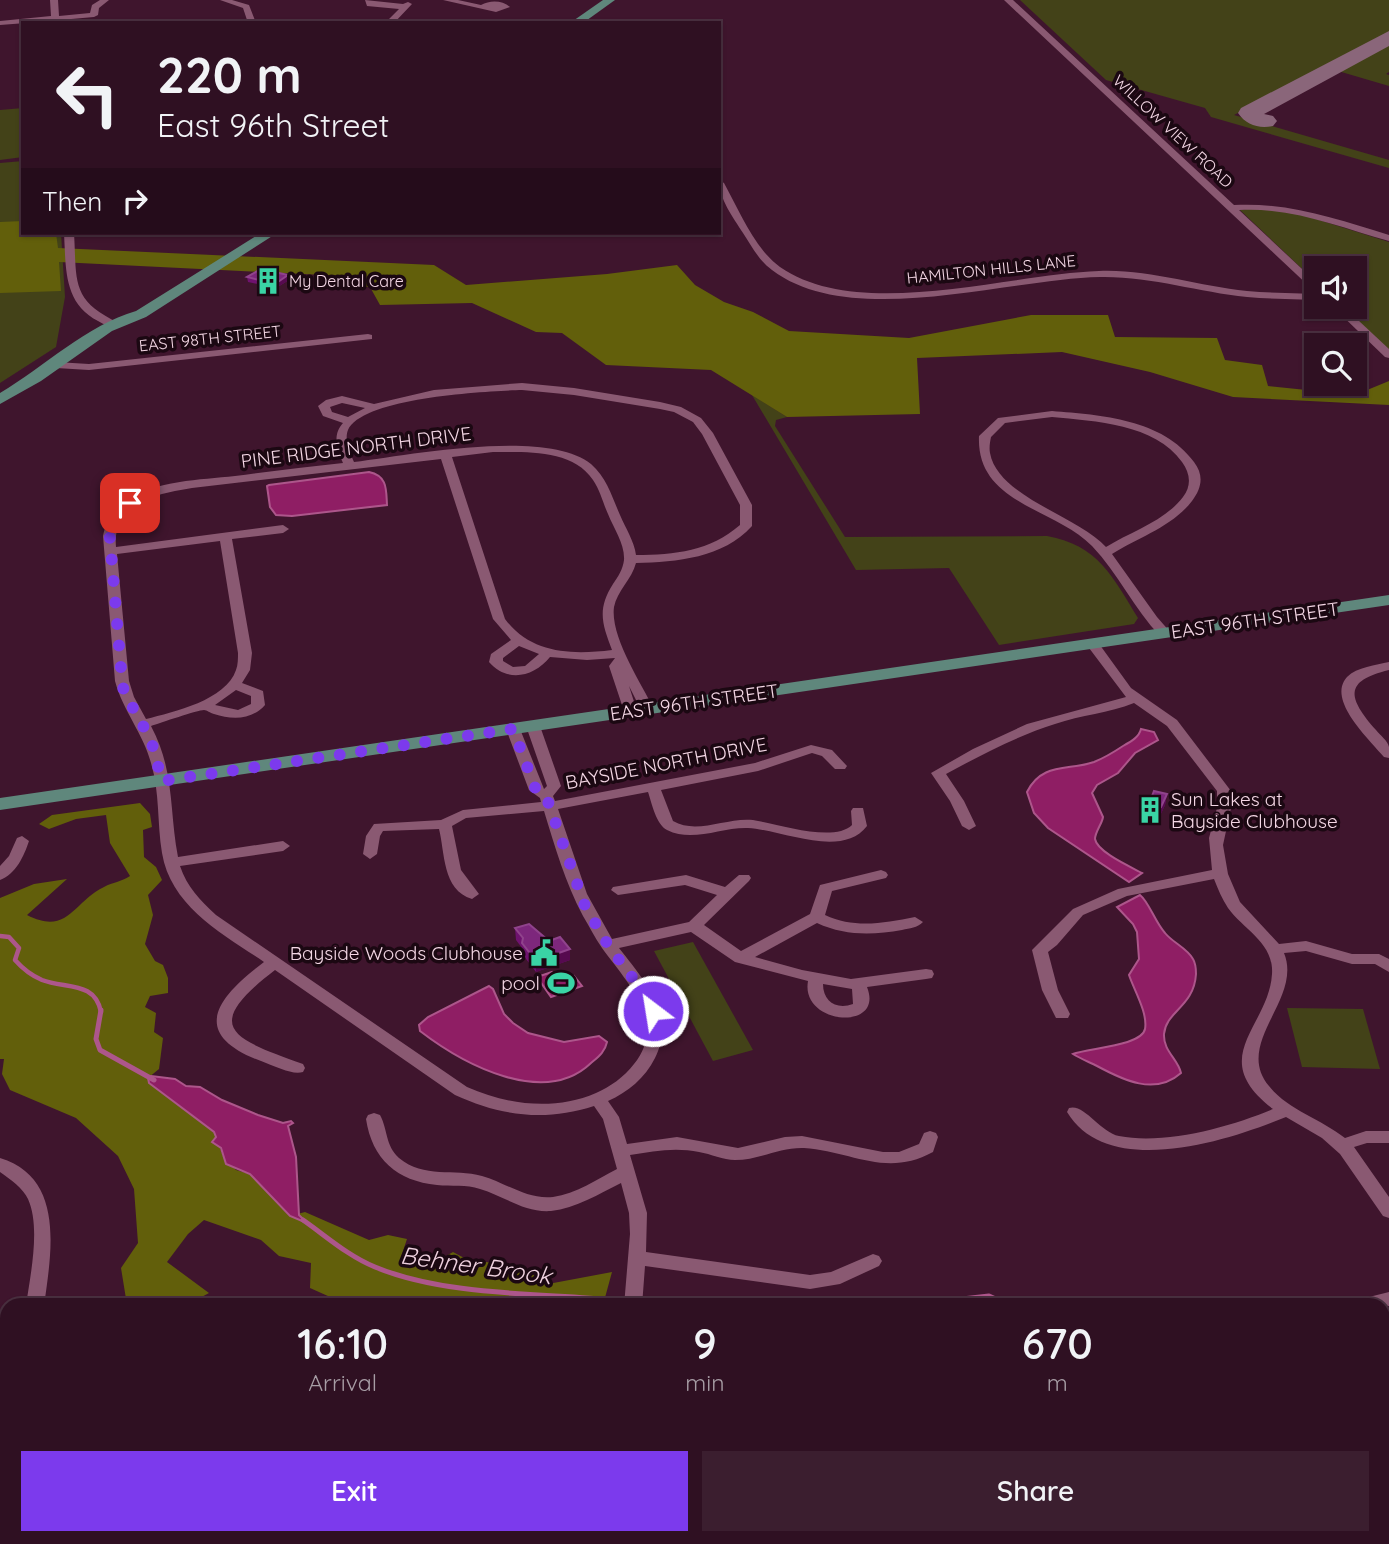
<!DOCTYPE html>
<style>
body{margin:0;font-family:Quicksand,sans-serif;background:#3b1e2f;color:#f1f3f6;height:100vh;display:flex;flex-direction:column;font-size:26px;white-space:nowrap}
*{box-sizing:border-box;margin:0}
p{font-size:23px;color:#a79da5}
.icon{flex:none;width:38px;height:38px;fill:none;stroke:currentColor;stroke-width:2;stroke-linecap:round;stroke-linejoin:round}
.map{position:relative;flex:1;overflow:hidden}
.details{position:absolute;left:0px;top:1298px;width:1390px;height:247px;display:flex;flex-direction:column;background:#2f1022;border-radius:21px 21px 0 0;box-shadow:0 2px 5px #0004,0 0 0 2px #4a3040}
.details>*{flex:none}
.guide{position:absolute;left:21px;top:21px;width:700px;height:214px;border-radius:0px;box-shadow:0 2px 5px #0004,0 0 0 2px #4a3040;background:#2f1022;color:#f1f3f6;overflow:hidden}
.controls{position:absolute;left:1304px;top:256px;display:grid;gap:14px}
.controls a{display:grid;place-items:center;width:63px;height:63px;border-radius:0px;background:#2f1022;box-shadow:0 2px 5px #0004,0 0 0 2px #4a3040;font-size:35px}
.pin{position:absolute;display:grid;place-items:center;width:60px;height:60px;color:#fff;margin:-30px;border-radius:14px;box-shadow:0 4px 10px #0006}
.me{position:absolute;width:77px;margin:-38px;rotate:329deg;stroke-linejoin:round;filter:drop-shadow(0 0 5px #0008)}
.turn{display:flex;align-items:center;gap:24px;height:147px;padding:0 21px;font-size:32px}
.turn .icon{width:91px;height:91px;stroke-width:2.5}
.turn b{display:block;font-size:49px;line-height:60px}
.then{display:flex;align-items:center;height:66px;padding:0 21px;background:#0003;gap:14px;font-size:26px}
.eta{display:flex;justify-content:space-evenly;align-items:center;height:119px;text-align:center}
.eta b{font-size:42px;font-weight:600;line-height:49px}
.button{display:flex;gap:14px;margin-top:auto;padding:14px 21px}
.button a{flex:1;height:80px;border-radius:0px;background:#7c3aed;color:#fff;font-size:28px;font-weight:600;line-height:80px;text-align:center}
.button a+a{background:#3b1e2f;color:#f1f3f6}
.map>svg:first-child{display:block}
.green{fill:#434218}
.forest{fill:#625f0b}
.water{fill:#8f1e64;stroke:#ad568b;stroke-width:2}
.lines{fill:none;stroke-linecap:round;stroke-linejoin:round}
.stream-far1{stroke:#ad568b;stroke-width:4.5}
.stream{stroke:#ad568b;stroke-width:5}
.taxiway{fill:#8a667a;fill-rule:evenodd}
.minor{fill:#8a5972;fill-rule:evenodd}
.major{fill:#5f877c;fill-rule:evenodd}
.wall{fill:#6f126f}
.shaded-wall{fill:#560a4f}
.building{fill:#7d277c;stroke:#90438c;stroke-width:2}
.route{stroke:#7c3aed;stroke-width:12;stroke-dasharray:0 21.6}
.labels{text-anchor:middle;stroke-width:7;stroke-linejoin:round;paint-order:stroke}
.far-street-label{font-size:16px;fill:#f4d7e5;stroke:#1b0812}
.far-poi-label{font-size:16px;fill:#f4d7e5;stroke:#1b0812;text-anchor:start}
.street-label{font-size:19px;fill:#f4d7e5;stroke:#1b0812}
.poi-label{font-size:19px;fill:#f4d7e5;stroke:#1b0812;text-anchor:end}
.near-water-label{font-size:24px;font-style:italic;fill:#efd1df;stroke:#1b0812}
</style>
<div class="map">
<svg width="1389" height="1544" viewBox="0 0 1389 1544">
<rect width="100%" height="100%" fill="#3f152d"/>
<g class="green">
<path d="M1020,0H1389V32L1234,115L1389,160V168L1211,117L1205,108L1106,80Z"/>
<path d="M1385,45H1389V72L1386,74L1389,75V86L1338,71Z"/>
<path d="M23,108V157L0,160V110Z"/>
<path d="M23,161V233H61L65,297L56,347L0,383V163Z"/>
<path d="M1257,208L1300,214L1389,242V351L1342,306H1354V268H1316V282L1240,210Z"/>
<path d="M752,395L787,417L776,420L775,426L845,537L1047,536C1098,545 1113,577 1138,618L1134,624L999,645L949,568L856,570Z"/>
<path d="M693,942L753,1050L713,1061L654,951Z"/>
<path d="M1287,1008L1363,1009L1380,1069L1302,1067Z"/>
</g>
<g class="forest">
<path d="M23,221V233H56L58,248L434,265L466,285L607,274L677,265L695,285L724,302L753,312L789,331L909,338L1031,315H1108L1115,337L1217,338L1225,360L1262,365L1268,386L1355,395L1389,381V405L1233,397L1150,372L1062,352L917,358L920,414L787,417L711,370L606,365L562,333L536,332L472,303L380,305L370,287H352L343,276L59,262L61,291L0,293V222Z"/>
<path d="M140,803L150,814L152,827L143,830L144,857L156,867L162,880L148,895L153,915L145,944L155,961L163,965L168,978V993L150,996L145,1007L156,1013L154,1032L163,1038L159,1069L148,1078L149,1083L214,1132L223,1156L236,1170L250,1174L290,1216L305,1212L369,1240L388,1235L407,1239L401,1257L432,1264L453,1252L468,1260L520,1266L548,1284L612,1272L603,1305H348L310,1288L311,1263L279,1256L261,1240L204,1220L188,1234L167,1262L209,1293L187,1305H127L121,1268L138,1243L134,1189L118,1156L76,1118L10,1090L2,1074L4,1059H0V898L34,884L67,879L27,915C68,936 73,902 104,887C113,882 121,882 130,876L110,843L106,815L76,819L49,829L39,824L52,815Z"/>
</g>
<g class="water">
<path d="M369,472C388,476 386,490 387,505L292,516L276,515L270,507L267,486L269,485Z"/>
<path d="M1141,729L1154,732L1158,740L1135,753L1118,773L1097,785L1092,793L1103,817C1102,824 1095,832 1095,839C1097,852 1131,867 1142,873L1129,882L1048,828L1034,813L1027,792C1042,762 1068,771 1094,762C1104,758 1114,752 1123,746C1132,741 1139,737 1141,729Z"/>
<path d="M1140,895C1149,902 1155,922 1165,933C1173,943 1187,948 1193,959C1196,964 1196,968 1196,974C1194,1007 1166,1011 1164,1034C1163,1051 1178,1059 1181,1073C1155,1096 1123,1080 1097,1066C1089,1062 1079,1058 1073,1054C1087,1048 1142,1046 1145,1029C1148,1013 1134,990 1129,975L1139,959L1137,932L1133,924L1117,907Z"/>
<path d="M552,972L559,981L574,976L582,986L551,997L537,977Z"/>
<path d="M489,986L493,989L504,1014L513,1023L528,1033L564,1042L599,1036L607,1042C605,1052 598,1057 591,1063C544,1108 463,1064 420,1031L419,1025L428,1017Z"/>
<path d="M151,1076L175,1079L186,1086L200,1087L222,1100L258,1115L283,1123L291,1121L293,1123L288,1126L296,1157L299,1215L307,1223L290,1216L250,1174L226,1164L221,1148L212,1142L216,1137L214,1132L149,1083L148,1078Z"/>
</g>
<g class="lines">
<path class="stream-far1" d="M0,936L9,937L19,948L15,960C23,969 30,975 42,980C66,989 95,981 101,1012"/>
<g class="stream">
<path d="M101,1010L96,1039L100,1050L154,1080"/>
<path d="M303,1220C326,1236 348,1256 375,1267C445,1296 539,1293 614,1300"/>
<path d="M651,1304L659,1306"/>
<path d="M900,1306L989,1296L1011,1306"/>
<path d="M1239,1538L1245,1544"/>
</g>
<path class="taxiway" d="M1389,31V46L1264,114L1273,116L1277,121L1273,126C1259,129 1246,125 1238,113L1241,108Z"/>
<g class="minor">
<path d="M50,0H58L59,16L90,13L92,5L100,0H109L99,8L98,15L94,17L60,20V23L52,21L0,25V21L51,16Z"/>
<path d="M220,0H232L249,5L256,23H248L243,8Z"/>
<path d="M365,0L403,4L408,2L412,4L394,23H385L399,9L367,6Z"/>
<path d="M443,0H458L481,5C490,0 502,0 510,7L496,12Z"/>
<path d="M1004,0H1013L1234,205C1288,202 1337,219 1389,235V241C1339,227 1292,207 1239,210L1316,282V290L1312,289Z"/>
<path d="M719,180L724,183C739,210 754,248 780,267C859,322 1008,274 1099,271C1149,269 1197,286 1247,291C1270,293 1293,293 1316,294V300C1293,299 1270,299 1247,297C1198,292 1150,276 1100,277C1007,279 851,330 772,270C759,261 751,245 743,233C733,217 719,199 719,180Z"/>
<path d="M64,233H74C77,281 70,300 119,323V327C111,328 105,325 98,321C63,303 66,267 64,233Z"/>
<path d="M1332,306H1343L1389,349V358L1385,357Z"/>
<path d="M368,334L372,335V339L89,370L56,368L51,365L56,362L89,364Z"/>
<path d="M522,383L574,388L660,402L681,407L701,418L713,433L752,505V526C723,558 677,562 636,563C632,579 617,591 614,607C610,636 641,683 654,709L652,712H642L629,686L637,711L635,714H625L609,666L615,658L587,660L550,657C534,677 507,683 489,662L491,654L511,640L493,619L441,459L192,488C157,494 112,501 116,547L283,525L289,529L283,533L232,539L252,653L250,670L242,683L263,691L265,705C252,720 232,720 214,714C210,713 207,710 204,710C198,710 160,723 151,726C175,771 169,810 178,857L283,841L290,846L283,851L180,866C187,887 200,900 216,915L467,1087C508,1105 554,1111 596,1093C610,1087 624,1077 634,1064C668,1023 626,981 602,948C595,938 589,926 583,916C565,882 555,847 544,811L466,818L452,826L461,870L479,894L472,899C442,890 445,852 439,829L383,831L380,836L377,854L370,859L363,854L366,836L374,824L441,820L463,810L541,802L540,798L529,790L506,729L513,725L520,729L544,789L547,786L526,726L533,722L540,726L561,786L553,796L555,801L755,763L811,745L832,750L847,766L845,769H835L822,756L812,753L758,771L661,790L673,821C697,835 727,817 753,820C777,824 834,843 852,825L851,811L853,808H863L867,826C842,859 782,830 748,828C721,827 693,843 667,830C656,824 652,804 648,792L558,809L587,894L612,939L689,922L717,895L685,885L618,895L611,890L613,887L686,875L725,887L739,875H749L751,878L749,881L704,925L741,951L810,914L820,885L881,870L886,872L888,875L886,878L832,891L825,915C855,929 884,923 915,917L923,922C917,928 910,928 902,930C873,935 845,936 817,923L755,957L802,970L851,979L926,969L932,970L934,974L932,978L926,979L867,987C885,1032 800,1025 808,981L735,962L691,932L619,948C644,980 676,1016 655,1058C645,1078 628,1092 608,1101L619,1117L627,1144L677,1137L738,1148L785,1137L802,1136L883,1152H899L919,1144L924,1133L930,1131L936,1133L938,1137L933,1152C886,1178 851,1151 804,1148C780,1147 759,1160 735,1160C723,1160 711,1154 699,1152C676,1147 653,1151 630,1155L647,1213L646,1252L810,1275L831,1272L873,1254L879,1256L882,1261L879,1266L840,1284L810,1289L645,1266L642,1306H624L630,1234L629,1213L621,1183C599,1194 576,1208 551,1211C525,1213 504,1196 480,1189C466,1184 452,1187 437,1185C397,1181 372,1159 366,1119L368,1115L374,1113L380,1115C388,1130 385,1145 399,1158C424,1179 454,1168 482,1176C506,1183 528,1200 553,1197C576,1194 597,1179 617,1169L603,1119L594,1106C545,1122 501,1116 455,1095L275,970C198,1029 235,1039 303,1064L305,1068L303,1072C292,1075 277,1067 266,1063C190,1036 212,1001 264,962C223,934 171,907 162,853C157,823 160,793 151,763C143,733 123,711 115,681L103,536C106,521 112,509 125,501C156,480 200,480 235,476C271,471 307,467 343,463C337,449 332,435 343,423L323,416L318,406L326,400L342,396L374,404L434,390ZM522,390L574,395L660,409L674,412L693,422L702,434L740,505V525C710,551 675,555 636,555C634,541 626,529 620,515C612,497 607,478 591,464C547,428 410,455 354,462C350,453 344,440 348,430C363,397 489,391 522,390ZM342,403L365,408L348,417L332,412L330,407ZM493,452C525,452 573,449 593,480C600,490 603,503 608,514C614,529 625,544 624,560C623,569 618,577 613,584C597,609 602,624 612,650C572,655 531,654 505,619L452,457ZM220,541L238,653C238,658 238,665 236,670C226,700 174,712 146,719L134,697L129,681L117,554ZM519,646L539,654L525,666L513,667L503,661V658ZM236,690L251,696V704L238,710L215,705ZM823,984L852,989L853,1004C837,1010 823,1002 823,984Z"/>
<path d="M1052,411C1101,415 1163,419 1194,462C1204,475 1202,488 1192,501C1172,527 1139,537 1112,554L1157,617L1171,633L1170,636H1160C1134,609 1118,573 1092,546C1055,508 976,504 979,436L998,418ZM1052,417C1095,421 1155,424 1182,462C1190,473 1192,485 1183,497C1165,521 1132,531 1106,547C1078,516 998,497 990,453C989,448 990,442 991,437L1005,423Z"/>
<path d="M1092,640L1097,641L1131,688L1177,720L1231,791V808L1223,845L1228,874L1240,902L1279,944L1306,941L1352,954H1379L1389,959V972L1375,964H1352L1306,951L1284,953C1303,999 1233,1043 1269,1086C1288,1110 1321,1119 1345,1138L1366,1131H1389V1143H1367L1354,1147L1389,1197V1218L1383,1216L1340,1154L1322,1138L1286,1117C1228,1141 1108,1180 1067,1112L1069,1108C1084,1103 1100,1132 1119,1136C1165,1145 1230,1127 1273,1109C1205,1057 1269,1027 1272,974C1274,943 1244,930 1228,908C1222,899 1218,889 1214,879L1127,896L1083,915L1057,945L1048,952L1058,990L1070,1014L1068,1018H1056L1042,990L1032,950L1073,909L1118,889L1212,870L1209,838L1217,808V791L1167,726L1134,703C1109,713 1081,715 1055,724C1017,736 981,755 946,774L964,801L976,826L969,830L962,826L950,801L931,773L973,749L1027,724L1126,697L1086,644Z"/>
<path d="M1389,662V670C1343,681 1348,698 1376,730C1380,735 1388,741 1389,747C1389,751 1389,754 1389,758L1384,757C1370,740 1326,700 1347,677C1357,667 1376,665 1389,662Z"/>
<path d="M22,836L29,841C24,856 16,874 0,880V866L9,856L17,838Z"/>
<path d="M0,1158C66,1178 51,1254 44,1306H26C30,1276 41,1228 28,1199C23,1188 10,1179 0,1172Z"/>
<path d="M1389,1292V1306H1350L1353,1301Z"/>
<path d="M7,1351V1370L0,1373V1354Z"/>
<rect x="1382" y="1450" width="7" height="16"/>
<path d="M586,1538H607L604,1544H583Z"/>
<path d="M1046,1538H1068L1071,1544H1049Z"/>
</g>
<g class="major">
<path d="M603,0H615L583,23H570Z"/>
<path d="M261,233H277L146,317L112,331L41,381L0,404V393C44,367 87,325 136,311Z"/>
<path d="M1389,595V605L0,810V798Z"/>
</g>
</g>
<g class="wall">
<path d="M288,275L289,280L276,288L248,282L247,277Z"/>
<path d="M1167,794L1165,805L1159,818L1147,815L1149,804Z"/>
<path d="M515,928L570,949V960L536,972L523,955L522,948L516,940Z"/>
</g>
<g class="shaded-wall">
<path d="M288,275L289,280L276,288L275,284Z"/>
<path d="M1167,794L1165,805L1159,818L1161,807Z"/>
<path d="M570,949V960L536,972V961Z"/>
</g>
<g class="building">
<path d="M261,269L288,275L275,284L247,277Z"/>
<path d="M1154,791L1167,794L1161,807L1149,804Z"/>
<path d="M529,924L549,941L560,937L570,949L536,961L522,943L523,938L515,928Z"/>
</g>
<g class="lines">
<path class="route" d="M130,503L112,520L109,528L122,681L124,692L151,740L162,781L513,729L536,790L546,796L585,906L608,945L647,997L653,1011"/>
</g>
<defs>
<symbol id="building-bare" viewBox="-9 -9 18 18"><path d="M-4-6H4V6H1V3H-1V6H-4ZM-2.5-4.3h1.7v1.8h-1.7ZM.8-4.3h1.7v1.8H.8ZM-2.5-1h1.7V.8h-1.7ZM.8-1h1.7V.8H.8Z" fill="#3ad4a5" stroke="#1b0812" stroke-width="2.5" paint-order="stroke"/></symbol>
<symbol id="civic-bare" viewBox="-9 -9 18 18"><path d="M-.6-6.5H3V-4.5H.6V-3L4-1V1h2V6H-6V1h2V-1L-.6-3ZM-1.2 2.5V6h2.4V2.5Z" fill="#3ad4a5" stroke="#1b0812" stroke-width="2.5" paint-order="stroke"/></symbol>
<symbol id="stadium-bare" viewBox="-9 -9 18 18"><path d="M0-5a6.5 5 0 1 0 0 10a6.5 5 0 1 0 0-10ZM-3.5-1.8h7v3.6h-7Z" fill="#3ad4a5" stroke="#1b0812" stroke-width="2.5" paint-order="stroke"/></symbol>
</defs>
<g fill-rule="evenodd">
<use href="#building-bare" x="249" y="262" width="38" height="38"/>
<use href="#building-bare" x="1131" y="791" width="38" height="38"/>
<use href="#civic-bare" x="525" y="934" width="38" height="38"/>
<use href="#stadium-bare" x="542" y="964" width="38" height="38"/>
</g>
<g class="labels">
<g class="far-street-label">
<text transform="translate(1173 131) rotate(43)" y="6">WILLOW VIEW ROAD</text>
<text transform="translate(991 269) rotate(-6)" y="6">HAMILTON HILLS LANE</text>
<text transform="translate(210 338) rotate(-6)" y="6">EAST 98TH STREET</text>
</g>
<g class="far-poi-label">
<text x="289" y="287">My Dental Care</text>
</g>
<g class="street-label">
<text transform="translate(356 447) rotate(-7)" y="7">PINE RIDGE NORTH DRIVE</text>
<text transform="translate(1255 620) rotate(-8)" y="7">EAST 96TH STREET</text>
<text transform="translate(694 702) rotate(-8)" y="7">EAST 96TH STREET</text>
<text transform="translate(666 763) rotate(-11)" y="7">BAYSIDE NORTH DRIVE</text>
</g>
<g class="poi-label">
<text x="1171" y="806" text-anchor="start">Sun Lakes at<tspan x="1171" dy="22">Bayside Clubhouse</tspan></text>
<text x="523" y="960">Bayside Woods Clubhouse</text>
<text x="540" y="990">pool</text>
</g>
<g class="near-water-label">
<text transform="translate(476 1266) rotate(8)" y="8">Behner Brook</text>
</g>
</g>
</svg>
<div class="controls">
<a><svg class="icon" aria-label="sound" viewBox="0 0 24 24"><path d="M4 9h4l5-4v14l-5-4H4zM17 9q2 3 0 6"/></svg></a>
<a><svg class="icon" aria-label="search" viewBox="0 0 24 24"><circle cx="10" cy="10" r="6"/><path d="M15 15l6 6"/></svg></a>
</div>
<div class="pin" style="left:130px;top:503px;background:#d93025"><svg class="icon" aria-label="arrive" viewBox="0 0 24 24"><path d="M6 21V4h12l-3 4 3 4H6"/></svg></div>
<svg class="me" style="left:653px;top:1011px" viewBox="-20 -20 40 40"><circle r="17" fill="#7c3aed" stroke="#fff" stroke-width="3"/><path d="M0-11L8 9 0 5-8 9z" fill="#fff"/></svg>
<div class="guide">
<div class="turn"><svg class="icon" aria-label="left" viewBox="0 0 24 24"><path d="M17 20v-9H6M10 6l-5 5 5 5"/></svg><div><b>220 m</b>East 96th Street</div></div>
<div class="then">Then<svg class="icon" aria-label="right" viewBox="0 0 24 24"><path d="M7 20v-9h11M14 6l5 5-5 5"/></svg></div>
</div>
<section class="details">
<div class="eta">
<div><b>16:10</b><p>Arrival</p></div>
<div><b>9</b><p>min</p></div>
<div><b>670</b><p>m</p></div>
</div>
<div class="button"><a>Exit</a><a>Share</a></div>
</section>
</div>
